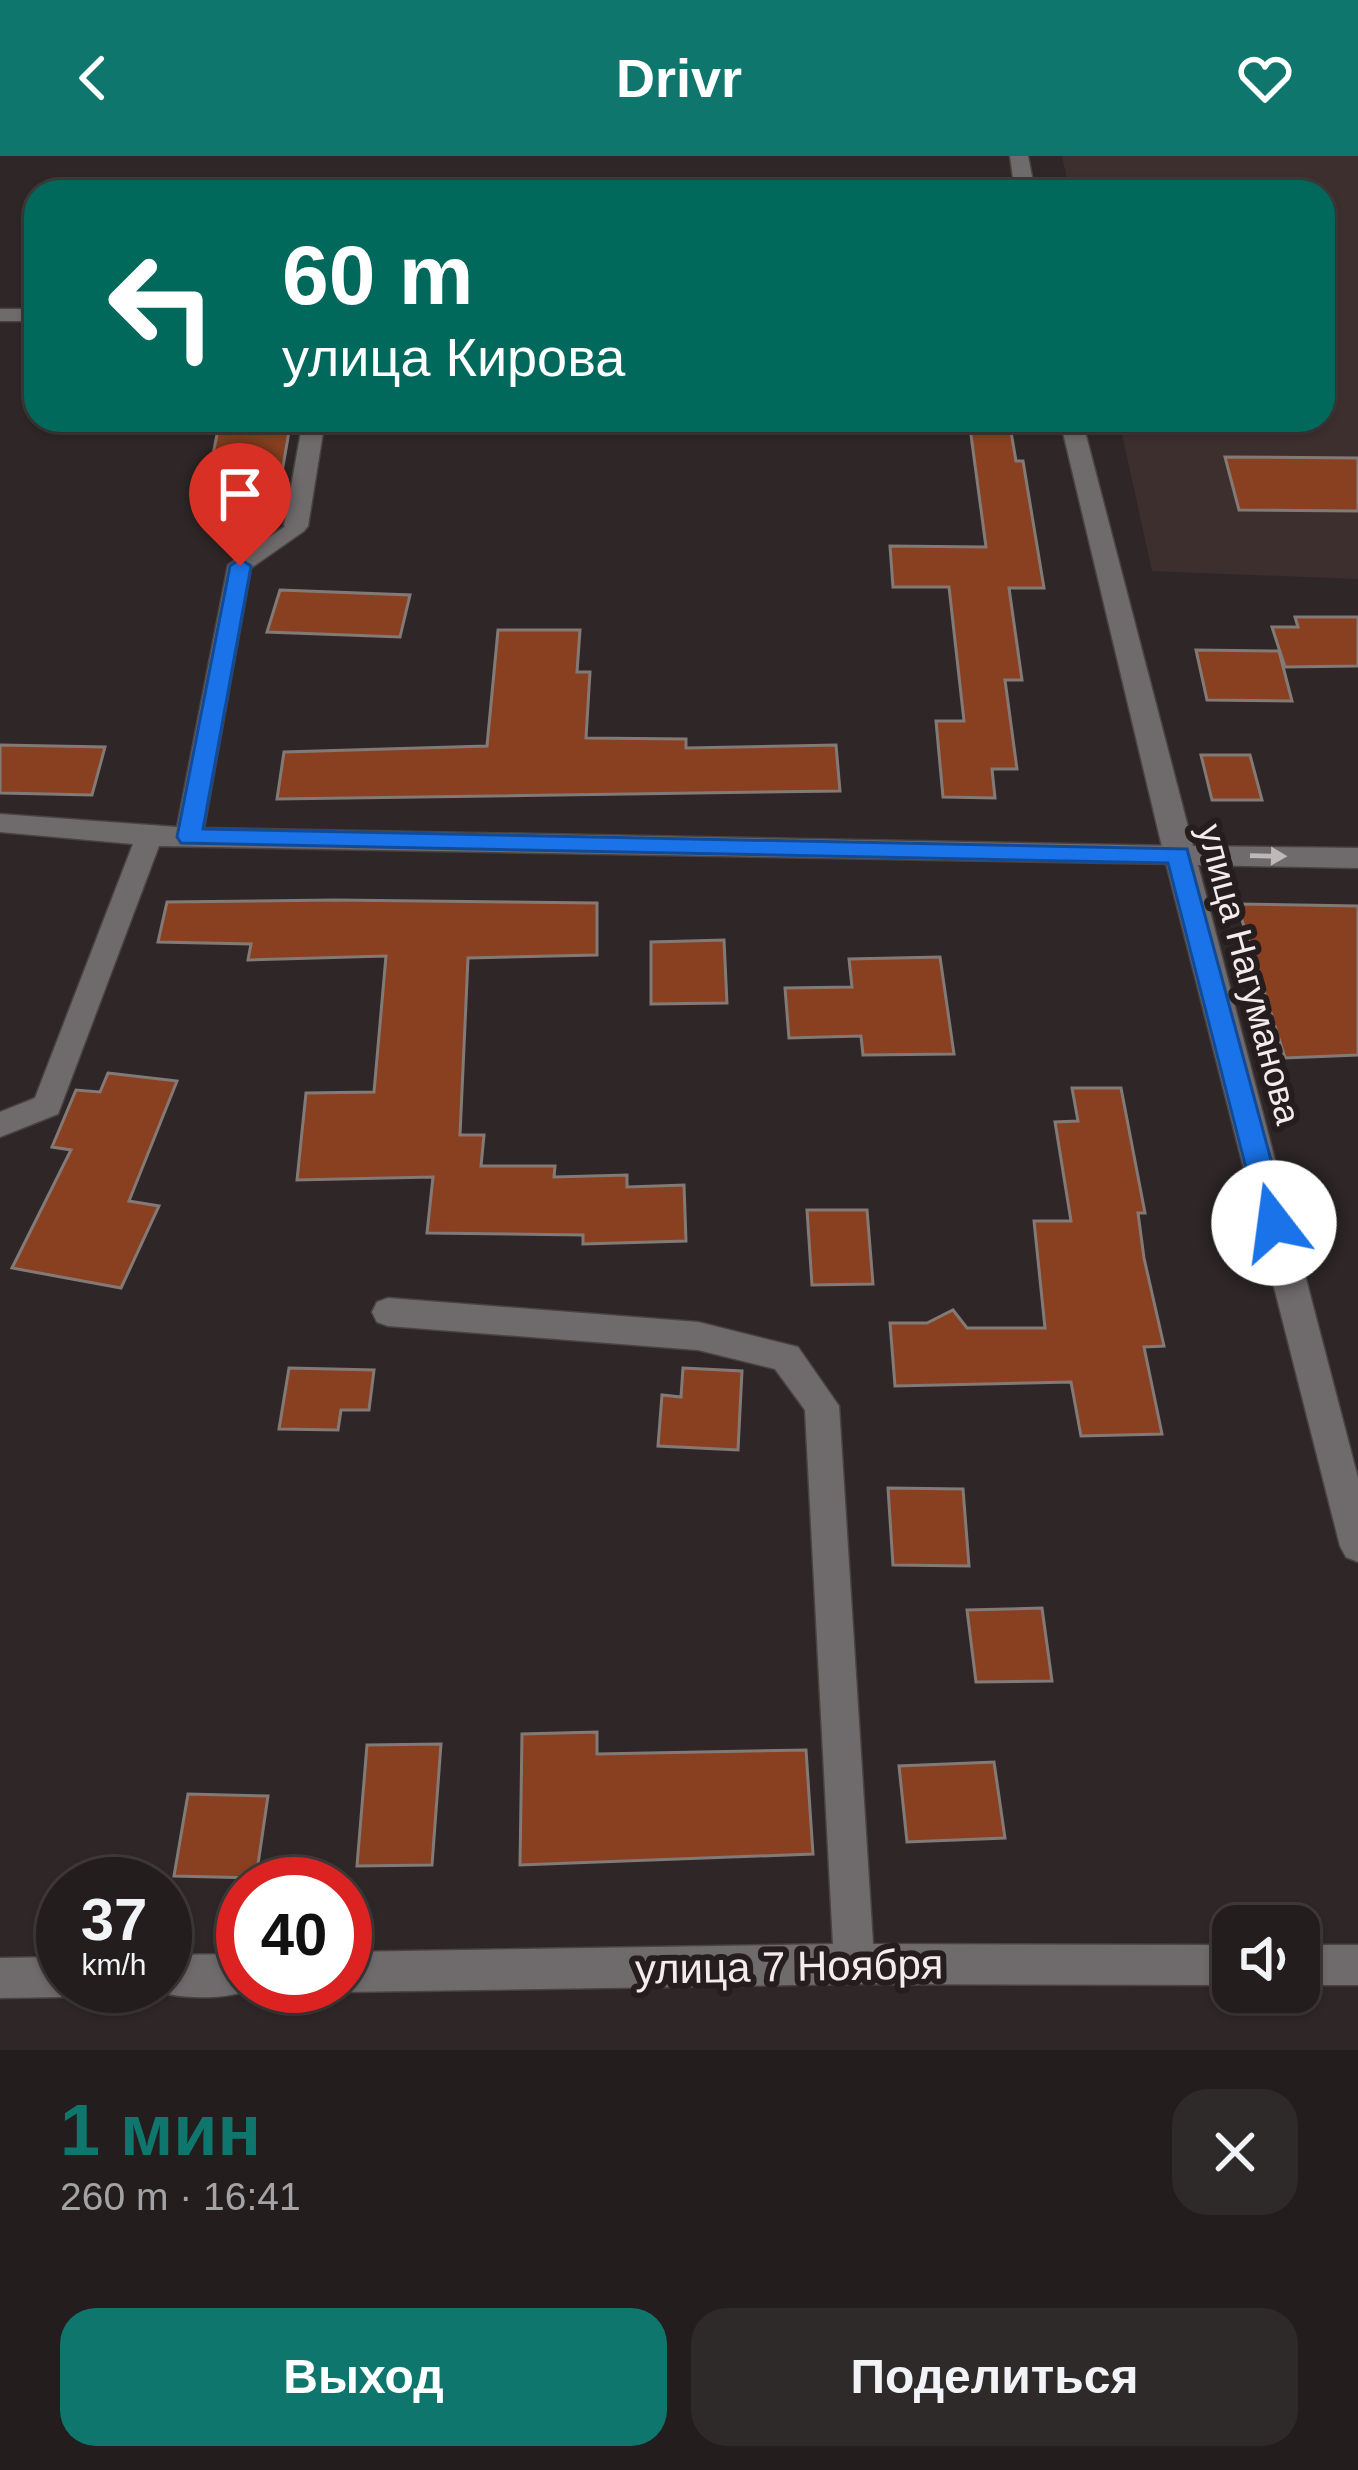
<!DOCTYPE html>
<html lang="ru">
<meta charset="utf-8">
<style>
body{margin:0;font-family:Arial,sans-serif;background:#2f2a2a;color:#f1f3f6;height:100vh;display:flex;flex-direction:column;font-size:45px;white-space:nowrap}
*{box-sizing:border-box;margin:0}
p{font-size:39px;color:#a3a2a4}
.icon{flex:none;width:66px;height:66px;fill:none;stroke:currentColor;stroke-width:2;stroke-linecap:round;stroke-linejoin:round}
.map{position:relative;height:1894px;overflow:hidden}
.sheet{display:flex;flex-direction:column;background:#231d1d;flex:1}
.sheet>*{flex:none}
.guide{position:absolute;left:24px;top:24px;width:1311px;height:252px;border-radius:36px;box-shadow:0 3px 9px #0004,0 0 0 3px #403b3b;background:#00695c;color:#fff;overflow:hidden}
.fabs{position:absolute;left:1212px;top:1749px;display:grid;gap:24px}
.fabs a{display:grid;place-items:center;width:108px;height:108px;border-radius:24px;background:#231d1d;box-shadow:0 3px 9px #0004,0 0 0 3px #403b3b;font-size:60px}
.speed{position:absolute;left:36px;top:1701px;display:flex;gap:24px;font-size:60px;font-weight:700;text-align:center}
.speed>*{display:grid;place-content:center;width:156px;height:156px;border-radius:50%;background:#231d1d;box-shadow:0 3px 9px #0004,0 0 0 3px #403b3b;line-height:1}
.speed small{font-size:30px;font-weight:400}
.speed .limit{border:18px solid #d22;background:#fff;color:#111}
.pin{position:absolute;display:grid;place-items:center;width:102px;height:102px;color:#fff;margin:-123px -51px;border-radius:50% 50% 50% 0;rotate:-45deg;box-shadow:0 0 12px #0007}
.pin .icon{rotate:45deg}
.me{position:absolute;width:132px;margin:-66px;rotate:345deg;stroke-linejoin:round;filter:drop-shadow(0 0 9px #0008)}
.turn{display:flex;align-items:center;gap:42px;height:252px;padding:0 60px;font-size:54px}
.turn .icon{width:156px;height:156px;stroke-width:2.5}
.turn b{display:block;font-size:84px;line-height:102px}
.round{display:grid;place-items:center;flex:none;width:126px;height:126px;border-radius:36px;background:#2f2a2a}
.headline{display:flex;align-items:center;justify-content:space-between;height:204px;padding:0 60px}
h1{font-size:72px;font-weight:700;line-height:90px;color:#0f766e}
.action{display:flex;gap:24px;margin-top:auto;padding:24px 60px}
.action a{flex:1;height:138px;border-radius:36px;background:#0f766e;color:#fff;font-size:48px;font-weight:700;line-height:138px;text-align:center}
.action a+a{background:#2f2a2a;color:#f1f3f6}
header{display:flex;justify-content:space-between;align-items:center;height:156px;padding:0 60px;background:#0f766e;color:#fff;font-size:54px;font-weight:700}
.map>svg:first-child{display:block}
.built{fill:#3e2f2f}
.building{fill:#884020;stroke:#837a77;stroke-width:3}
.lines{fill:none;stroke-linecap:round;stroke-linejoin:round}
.service-casing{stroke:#4a4343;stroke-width:3}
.minor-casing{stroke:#4a4343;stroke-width:3}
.tertiary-casing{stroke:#4a4343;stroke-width:3}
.service{fill:#6f6b6d;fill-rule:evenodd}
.minor{fill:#6f6b6d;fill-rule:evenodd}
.tertiary{fill:#6f6b6d;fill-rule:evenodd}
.oneway{fill:#beb8b9}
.route{fill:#1a73e8;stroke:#114b97;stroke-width:3}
.labels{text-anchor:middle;stroke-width:12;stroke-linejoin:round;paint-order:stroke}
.street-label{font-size:36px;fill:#f2ecec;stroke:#261e1e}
.near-street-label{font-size:42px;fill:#f2ecec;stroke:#261e1e}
</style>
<header><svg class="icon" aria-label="back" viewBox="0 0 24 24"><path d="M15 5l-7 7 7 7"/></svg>Drivr<svg class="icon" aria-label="heart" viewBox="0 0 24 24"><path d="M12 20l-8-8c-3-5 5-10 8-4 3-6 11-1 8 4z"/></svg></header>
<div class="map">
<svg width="1358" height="1894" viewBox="0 0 1358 1894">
<rect width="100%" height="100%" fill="#2f2727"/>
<path class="built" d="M1062,0H1358V423L1152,415L1119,264H1323V36H1070Z"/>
<g class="building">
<path d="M220,264H291L276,351L202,352Z"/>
<path d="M969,264H1009L1016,305H1023L1044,432H1009L1022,524H1005L1017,613H992L995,642L943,641L936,565H964L949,431H893L890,390L986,391Z"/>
<path d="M1225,301L1358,302V355L1239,354Z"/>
<path d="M280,434L410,439L400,481L267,476Z"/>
<path d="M1295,461H1358V510L1285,511L1272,471H1298Z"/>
<path d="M498,474H580L577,516H590L586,582L686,583V592L836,589L840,635L277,643L284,596L487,590Z"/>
<path d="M1196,494L1279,495L1292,545L1207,544Z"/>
<path d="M0,589L105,591L92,639L0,637Z"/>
<path d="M1201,599H1250L1262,644H1212Z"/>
<path d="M335,744L597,747V799L468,802L460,979H484L481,1010H555L554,1021L627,1019V1031L684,1029L686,1085L583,1088V1079L427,1077L433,1021L297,1024L306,937L374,936L386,800L248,804L251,788L158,786L167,746Z"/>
<path d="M1237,748L1358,750V899L1285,902Z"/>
<path d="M724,784L727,847L651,848V786Z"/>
<path d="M940,801L954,898L863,899L861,880L789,882L785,832L852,831L849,803Z"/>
<path d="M108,917L177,925L129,1045L159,1050L121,1132L12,1112L71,994L52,991L76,934L100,936Z"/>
<path d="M1072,932H1121L1145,1057H1138L1144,1102L1164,1190L1144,1191L1162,1278L1081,1280L1071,1226L895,1230L890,1167H927L953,1154L967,1172H1045L1034,1065H1071L1055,966L1078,965Z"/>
<path d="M807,1054H867L873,1128L812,1129Z"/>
<path d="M289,1212L374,1214L369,1254H341L338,1274L279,1273Z"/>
<path d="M683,1212L742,1215L738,1294L658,1290L662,1239L681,1241Z"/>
<path d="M888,1332L963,1333L969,1410L893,1409Z"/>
<path d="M1042,1452L1052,1525L976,1526L967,1454Z"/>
<path d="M597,1576V1598L806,1594L813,1698L520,1709L522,1578Z"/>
<path d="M441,1588L432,1709L357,1710L367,1589Z"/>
<path d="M994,1606L1005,1682L907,1686L899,1610Z"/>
<path d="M188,1638L268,1640L256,1722L174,1720Z"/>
</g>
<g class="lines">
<defs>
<path id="service" d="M303,264H325L308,370L296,377L284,370Z"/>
<g id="minor">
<rect x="0" y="153" width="36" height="12"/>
<path d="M296,363L308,370L304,375L251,412L204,672L1178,690L1192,699L1178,708L159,690L58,958L0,981V956L35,942L133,688L0,676V658L177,671L228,409Z"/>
<path d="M388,1142L698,1166L798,1191L839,1250L873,1788L1233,1789V1829L854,1828L345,1836L331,1830H345V1796L833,1788L805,1254L775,1213L698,1194L388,1170L377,1166L372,1156L377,1146Z"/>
<rect x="1299" y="1789" width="59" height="40"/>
<path d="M243,1798V1830H258C235,1844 171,1846 149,1830H165V1799Z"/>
<path d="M63,1801V1830H79L77,1835L63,1841L0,1842V1802Z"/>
</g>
<g id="tertiary">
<path d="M1010,0H1028L1035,36H1015Z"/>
<path d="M1060,264H1082L1193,690L1358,692V712L1198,709L1358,1322V1406L1346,1401L1340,1390L1164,699Z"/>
</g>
</defs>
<use href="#service" class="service-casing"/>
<use href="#minor" class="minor-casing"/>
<use href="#tertiary" class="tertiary-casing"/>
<use href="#service" class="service"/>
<use href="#minor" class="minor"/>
<use href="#tertiary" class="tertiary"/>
</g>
<defs><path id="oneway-solid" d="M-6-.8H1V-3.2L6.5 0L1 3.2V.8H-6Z" transform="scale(3)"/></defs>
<use class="oneway" href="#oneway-solid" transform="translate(1268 700) rotate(1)"/>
<path class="route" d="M240,403L251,410L203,673L1187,693L1288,1067L1284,1076L1274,1079L1260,1067L1168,707L181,687L177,681L230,410Z"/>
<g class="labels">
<g class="street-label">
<text transform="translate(1250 818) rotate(75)" y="13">улица Нагуманова</text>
</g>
<g class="near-street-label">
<text transform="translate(789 1810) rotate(-1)" y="15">улица 7 Ноября</text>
</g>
</g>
</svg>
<div class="fabs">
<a><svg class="icon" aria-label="sound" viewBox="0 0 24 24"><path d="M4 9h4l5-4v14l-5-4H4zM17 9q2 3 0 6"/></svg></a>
</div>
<div class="speed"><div>37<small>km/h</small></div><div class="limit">40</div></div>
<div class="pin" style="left:240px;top:410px;background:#d93025"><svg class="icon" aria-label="arrive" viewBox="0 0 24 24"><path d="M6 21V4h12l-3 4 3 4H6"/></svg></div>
<svg class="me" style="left:1274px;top:1067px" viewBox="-20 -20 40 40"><circle r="19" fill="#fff"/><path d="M0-13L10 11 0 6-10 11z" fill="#1a73e8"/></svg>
<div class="guide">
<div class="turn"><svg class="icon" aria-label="left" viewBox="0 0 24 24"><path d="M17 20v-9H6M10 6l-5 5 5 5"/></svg><div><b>60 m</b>улица Кирова</div></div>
</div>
</div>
<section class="sheet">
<div class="headline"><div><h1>1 мин</h1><p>260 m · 16:41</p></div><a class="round"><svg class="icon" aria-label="close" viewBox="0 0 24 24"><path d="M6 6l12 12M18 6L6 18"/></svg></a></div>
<div class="action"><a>Выход</a><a>Поделиться</a></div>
</section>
